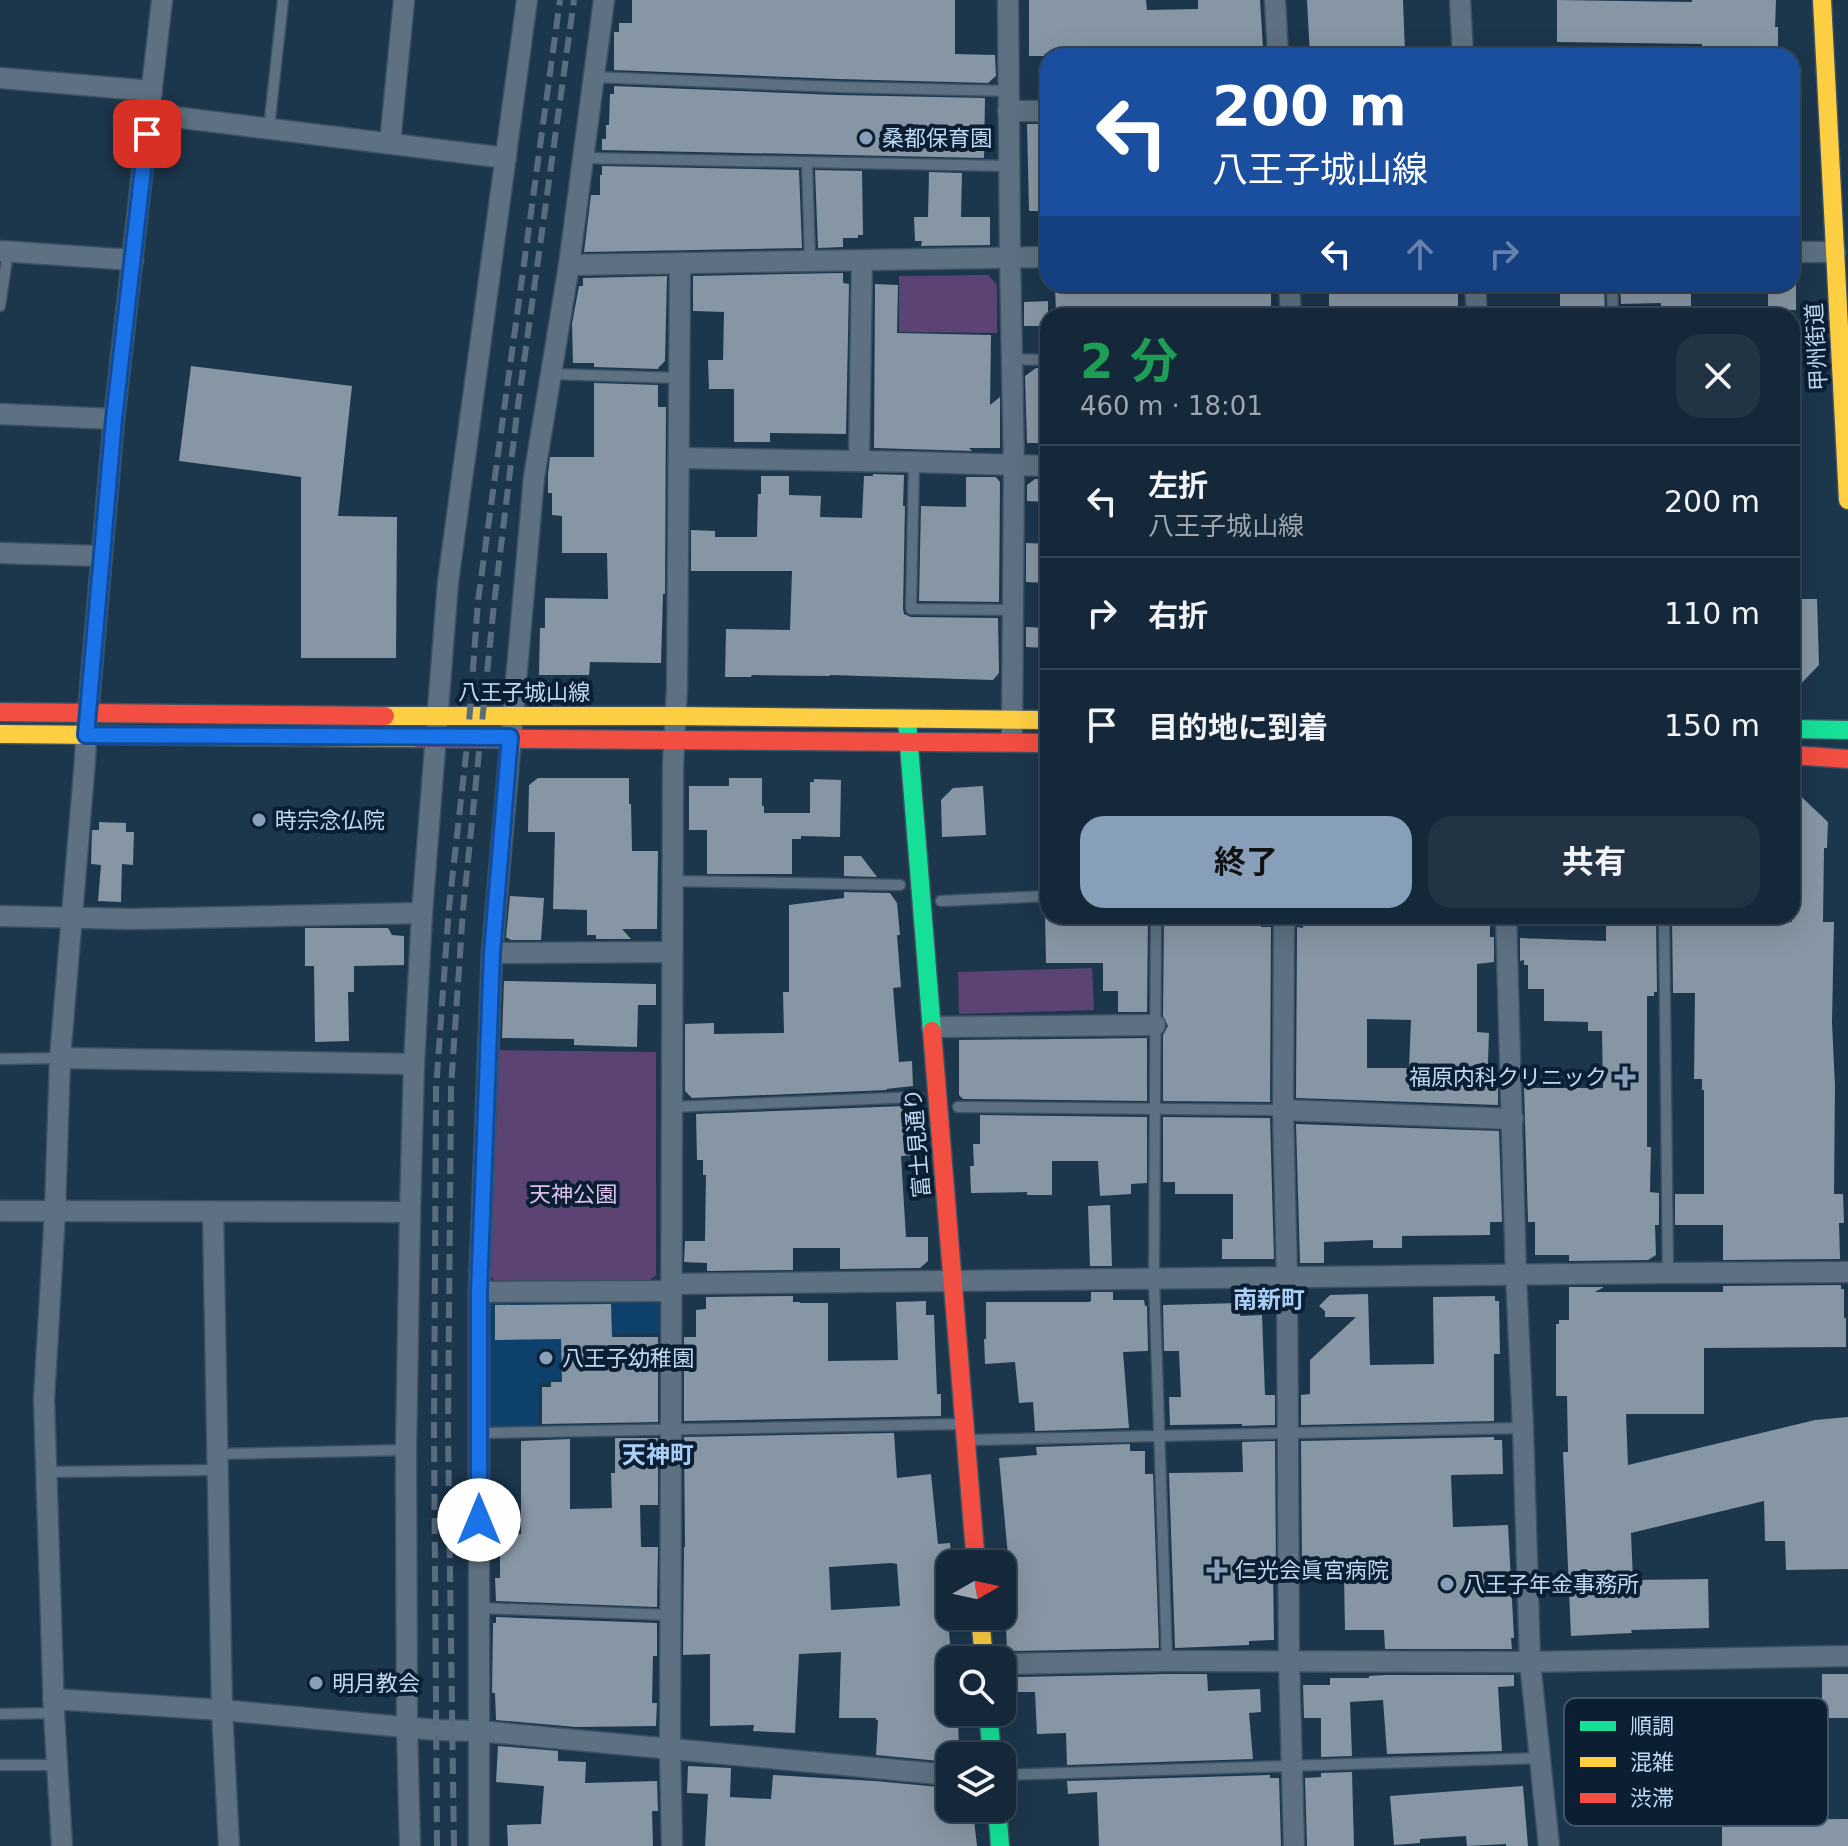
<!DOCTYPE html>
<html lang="ja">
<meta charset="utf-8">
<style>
body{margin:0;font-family:"DejaVu Sans","Noto Sans JP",sans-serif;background:#223444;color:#f1f3f6;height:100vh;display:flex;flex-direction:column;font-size:30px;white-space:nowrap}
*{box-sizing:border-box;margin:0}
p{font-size:26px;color:#9da6ae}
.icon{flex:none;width:44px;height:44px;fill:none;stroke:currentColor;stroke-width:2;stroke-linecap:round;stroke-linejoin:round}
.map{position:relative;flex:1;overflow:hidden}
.details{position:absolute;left:1040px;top:308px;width:760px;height:616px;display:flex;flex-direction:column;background:#152839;border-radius:24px;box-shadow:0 8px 32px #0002,0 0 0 2px #344453}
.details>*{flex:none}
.top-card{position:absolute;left:1040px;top:48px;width:760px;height:244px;border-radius:24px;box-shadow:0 8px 32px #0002,0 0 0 2px #344453;background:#1a4fa0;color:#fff;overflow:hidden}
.needle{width:52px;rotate:81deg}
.fabs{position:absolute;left:936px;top:1550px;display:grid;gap:16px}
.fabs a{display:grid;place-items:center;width:80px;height:80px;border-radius:16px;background:#152839;box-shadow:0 8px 32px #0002,0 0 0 2px #344453;font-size:40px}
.pin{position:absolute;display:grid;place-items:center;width:68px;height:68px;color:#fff;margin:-34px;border-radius:16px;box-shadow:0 4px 12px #0006}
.me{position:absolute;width:88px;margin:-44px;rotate:0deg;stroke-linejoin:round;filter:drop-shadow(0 0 6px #0008)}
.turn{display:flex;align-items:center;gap:28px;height:168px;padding:0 40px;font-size:36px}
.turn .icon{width:104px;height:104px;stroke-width:2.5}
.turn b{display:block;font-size:56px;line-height:68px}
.lanes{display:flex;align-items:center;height:76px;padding:0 40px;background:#0003;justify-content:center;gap:40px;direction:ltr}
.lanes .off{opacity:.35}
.round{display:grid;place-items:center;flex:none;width:84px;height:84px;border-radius:24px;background:#223444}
.overview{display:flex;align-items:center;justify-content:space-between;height:136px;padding:0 40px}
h1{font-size:48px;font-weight:700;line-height:60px;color:#1e9e55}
.cta{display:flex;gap:16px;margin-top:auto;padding:16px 40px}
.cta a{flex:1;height:92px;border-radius:24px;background:#879fb8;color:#111;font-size:32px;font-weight:700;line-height:92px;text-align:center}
.cta a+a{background:#223444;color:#f1f3f6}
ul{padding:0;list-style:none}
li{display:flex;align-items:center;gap:24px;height:112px;padding:0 40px;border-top:2px solid #344453}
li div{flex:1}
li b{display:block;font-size:30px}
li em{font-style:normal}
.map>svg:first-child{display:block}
.built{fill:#0d406b}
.green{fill:#5b4474}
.building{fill:#8796a4;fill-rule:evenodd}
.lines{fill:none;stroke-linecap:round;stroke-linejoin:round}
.lane-casing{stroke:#3c5062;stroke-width:13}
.street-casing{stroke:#3c5062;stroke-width:23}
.fast-casing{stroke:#3c5062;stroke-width:21}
.slow-casing{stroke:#3c5062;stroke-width:21}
.jam-casing{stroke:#3c5062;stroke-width:21}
.lane{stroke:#5d7182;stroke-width:10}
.street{stroke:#5d7182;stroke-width:20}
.fast{stroke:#16e098;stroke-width:18}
.slow{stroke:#ffcf43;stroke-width:18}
.jam{stroke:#f24e42;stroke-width:18}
.rail{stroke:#5a6d7e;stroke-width:6;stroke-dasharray:16 8;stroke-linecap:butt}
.route-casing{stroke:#114b97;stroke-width:20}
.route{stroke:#1a73e8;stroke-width:14}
.poi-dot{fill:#879fb8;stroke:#0c1e31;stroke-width:3}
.labels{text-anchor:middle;stroke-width:8;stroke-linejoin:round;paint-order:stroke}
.poi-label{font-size:22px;fill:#c1d8f2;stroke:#0c1e31;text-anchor:start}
.street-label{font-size:22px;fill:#c1d8f2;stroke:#0c1e31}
.park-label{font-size:22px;fill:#dcc1f0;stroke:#0c1e31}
.neighbourhood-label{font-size:24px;font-weight:bold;fill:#a9cff7;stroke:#0c1e31}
.key{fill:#0c1e31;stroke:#42566b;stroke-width:2}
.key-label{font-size:22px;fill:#c1d8f2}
</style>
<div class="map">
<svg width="1848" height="1846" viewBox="0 0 1848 1846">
<rect width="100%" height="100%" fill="#1c364c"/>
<path class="built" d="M671,1291V1333L613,1334V1381L540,1382L538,1425L479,1433V1292Z"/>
<g class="green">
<path d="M988,275L997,285V333L899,332V276Z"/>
<path d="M1092,968L1094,1010L959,1014L958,972Z"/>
<path d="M496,1050L656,1052V1275L647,1282H496L487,1273Z"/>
</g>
<g class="building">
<path d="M632,0H955V54L995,55L996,76L988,83L838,79L614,70V32H619V23H632Z"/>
<path d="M1029,0H1146L1147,10L1198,9V0H1260L1263,48H1259L1260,56H1029Z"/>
<path d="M1307,0H1403L1405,53L1389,54V56H1310Z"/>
<path d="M1557,0L1692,2V0H1776L1775,27H1778V56L1702,54V44L1557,42Z"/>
<path d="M614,86L838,95L985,98L984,158L602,150V139H606V125H609L610,94H614Z"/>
<path d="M1027,124H1048V211H1029Z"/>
<path d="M602,166L799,170L802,248L584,252L591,195H600V175H602Z"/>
<path d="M815,170L862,171L863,235H858V238H843V247L818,248Z"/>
<path d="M929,172L962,173L961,217H990V245L921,246L922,241H915L914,217H928Z"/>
<path d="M843,273V283L849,284L846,434L770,433V442H734V389H709L708,360H723L724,312L693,311V276Z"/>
<path d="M667,276L665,361L659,367L658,369L594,367V363H573L572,324L579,286H583V278Z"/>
<path d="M875,284L898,285L897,333L991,335L990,405L1000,397V448H969L972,451L874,448Z"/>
<path d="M1055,284H1271V316H1056Z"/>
<rect x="1329" y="284" width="129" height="32"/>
<path d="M1560,284H1604L1605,316H1560Z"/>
<path d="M1620,284H1691V316H1661V303L1621,304Z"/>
<rect x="1768" y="284" width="28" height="26"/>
<path d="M1048,301V326H1024V302Z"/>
<path d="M191,366L352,386L338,516L397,517L396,658H301V477L179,461Z"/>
<path d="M1036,368H1048V415H1045V443H1027L1025,376Z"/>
<path d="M594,383L658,385V407H666L665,594H663L661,663L590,662L589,675H539L540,628H545V598L608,599L607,553H562V516L552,515V493H548V474L550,457H594Z"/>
<path d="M873,474L904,475L903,506H905L903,609L904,614L911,617L998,618L999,673L993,680L830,675V676L752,675L751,677H725L726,629L790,630L792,571H691V530L715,531V537H757L758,494H761V476H789V495L821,496L820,517L862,518L864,476H873Z"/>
<path d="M966,477H996L1000,482L999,602L919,601L921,506L966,507Z"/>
<path d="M1035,479H1048V502L1027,501V485Z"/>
<path d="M1026,543L1048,544V583L1026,582Z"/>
<path d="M1792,599H1817L1819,665L1792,693Z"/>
<path d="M1026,627L1048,628V648L1026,647Z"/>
<path d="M538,778H629V804H631L632,851H658L657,929H622L631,939H596V935H587V910L553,909L555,832H528L529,785Z"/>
<path d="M729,778H762V806H764V813H810V782H814V779L841,780L840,837L801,836V839H792V874H707V830H689V786H729Z"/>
<path d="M983,786L986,835L942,837L941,800L953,788Z"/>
<path d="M1792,788L1828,822L1827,848H1824L1823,922H1834L1832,1023L1835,1086L1834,1194H1843L1844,1223H1839L1840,1259L1723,1260V1225H1675V1194H1704V1090H1702V1079H1694L1695,993H1673L1672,916H1725V921L1792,922Z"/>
<path d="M99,822L126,823V832H134L133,865L122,864L121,902L98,901L101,865L91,864L92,830H99Z"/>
<path d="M844,856H861L877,877L844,876Z"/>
<path d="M844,892L890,893L897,903L900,935H897L901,987L893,988L899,1062L912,1061L913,1086L886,1089L887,1090L692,1098L685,1091V1024L714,1023V1034L784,1033L783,992H789V905L844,898Z"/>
<path d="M510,896L544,898L541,940H511L506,937Z"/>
<path d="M1045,916H1067V923H1113V916H1148L1147,1012H1118V991H1103V963H1046Z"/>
<path d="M1164,916H1261V927H1271L1270,1102L1163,1101V1035L1168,1026L1163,1016Z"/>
<path d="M1303,916H1485V924H1490V937H1494V962L1477,964V1032L1489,1033L1487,1088H1498V1105L1296,1098L1297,927L1303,928ZM1367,1019L1411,1020L1409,1068H1367Z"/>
<path d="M1606,916H1656L1657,992H1654V996H1647V1147H1651L1650,1192L1659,1193V1225H1655L1656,1255L1648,1260L1569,1261V1255H1535V1222H1528L1524,1088H1603L1602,1031H1588V1022L1544,1021V989H1528V965H1524V960L1520,961V938L1606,941Z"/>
<path d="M305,928H388L392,935L404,936V965L354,966V992H348L349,1041L315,1042L314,966H305Z"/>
<path d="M504,981L656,984V1005H638L637,1047L574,1045V1039L502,1038Z"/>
<path d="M1147,1038V1101L963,1099L959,1095V1040Z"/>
<path d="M904,1106L916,1116L917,1131H915L916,1155L901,1156L906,1237H928V1261L920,1268L840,1269V1248H793V1270L707,1271V1263L684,1262L685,1241H705L706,1175H703V1160H697L696,1114Z"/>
<path d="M980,1115L1147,1117V1183L1131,1184V1194L1100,1196L1098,1161H1052V1195H1027V1192L971,1193L970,1166H974L973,1144H980Z"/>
<path d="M1163,1117L1270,1118L1274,1259H1222V1239H1233V1194H1175V1182H1163Z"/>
<path d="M1296,1124L1499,1131L1502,1222H1490V1235L1402,1236V1248H1373V1240L1324,1242V1263H1300Z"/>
<path d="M1110,1205L1112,1266H1090L1088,1206Z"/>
<path d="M1841,1285V1289H1844V1318H1846V1347L1704,1348V1414H1626L1628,1465L1815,1420L1848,1417V1569L1786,1570L1785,1541H1765L1764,1501L1631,1533L1633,1580L1708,1579L1709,1628L1631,1630L1632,1633L1571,1636L1563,1452H1568L1567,1396H1556V1324H1559V1320H1569V1287H1604L1595,1292H1723V1286Z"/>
<path d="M1091,1292H1113V1300H1144L1145,1306H1147L1148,1351L1123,1352L1129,1428L1035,1431L1033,1402L1019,1403L1015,1362L985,1364L984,1339H986V1302H1089L1091,1301Z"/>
<path d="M1368,1294L1370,1365L1434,1364L1433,1297L1495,1296V1301H1499L1500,1354H1494V1421L1301,1425V1395L1310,1394V1360L1356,1317H1325V1311L1319,1306L1330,1295Z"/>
<path d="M793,1296V1302H800V1303H828V1361L898,1360L896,1302L926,1301V1315H934L937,1394H941V1416L684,1421V1337H696V1310L706,1309V1297Z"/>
<path d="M1239,1303L1240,1316L1262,1315L1265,1395H1275V1425L1242,1426V1424L1170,1425L1169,1397H1181L1179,1351H1164L1163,1305Z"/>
<path d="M611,1304L612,1337H658V1422L542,1424V1387H551V1382H562L561,1339L495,1340V1305Z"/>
<path d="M894,1433L897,1478L931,1474L938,1544L950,1543L952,1564H950V1612H947L950,1642V1712H958L959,1756H950V1762L876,1755L878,1720H876V1718H839L841,1652L799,1654L795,1733L753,1731L754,1725L710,1726V1654L683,1655L684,1547H685L684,1437ZM891,1563L897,1564L900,1606L831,1610L829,1567Z"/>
<path d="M1494,1437V1440H1502L1503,1474L1451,1475L1453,1527L1508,1525L1514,1638H1511L1512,1649H1385L1384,1630H1345L1344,1576H1318V1570H1302L1301,1441Z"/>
<path d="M615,1438H658V1505H640L641,1547H658L657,1607L496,1601L495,1578H500V1534H521V1441L570,1439V1509L612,1508L611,1473H615Z"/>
<path d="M1275,1441L1276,1571H1273L1274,1640L1249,1641V1645L1175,1648L1169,1473L1243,1472L1242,1442Z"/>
<path d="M1130,1444V1451H1145V1474H1153L1159,1648L1010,1651V1648H1007L1002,1556H1008L999,1458L1037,1455L1036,1447Z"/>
<path d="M496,1617L657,1623V1656H653L652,1703H657L656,1726L576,1727L496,1720L495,1693H492L493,1623H496Z"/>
<path d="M1167,1674H1207L1208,1691L1260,1689L1261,1712L1249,1713L1253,1759L1067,1765L1066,1733L1037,1734L1035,1692H1011V1677Z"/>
<rect x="1822" y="1674" width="26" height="44"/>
<path d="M1386,1675H1514V1686L1498,1687L1502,1751L1387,1754L1383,1700L1350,1702L1352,1756L1321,1757V1718H1304L1303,1685H1330V1678H1369V1676Z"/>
<path d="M498,1746L558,1751V1761L586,1762L585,1783L657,1781L658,1811H652L653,1846H508L507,1825L541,1824L544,1786L496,1782Z"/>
<path d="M688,1766L731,1768L730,1797L771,1799L773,1775L875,1781L950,1788V1808H957L958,1821L974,1820L977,1846H705L708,1794L687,1793Z"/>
<path d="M1352,1772L1354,1846H1307L1305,1778L1321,1777V1773Z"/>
<path d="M1270,1775V1778H1279L1281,1846H1099L1097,1792L1068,1794L1067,1781Z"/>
<path d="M1523,1786L1528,1846H1506V1844L1467,1846L1466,1836L1420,1839V1843L1394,1845L1390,1796Z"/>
<path d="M1848,1819V1846H1722V1820Z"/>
</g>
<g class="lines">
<defs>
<g id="lane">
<path d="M594,77L838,87L1008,91"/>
<path d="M269,128L283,0"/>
<path d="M583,158L1009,166"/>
<path d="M807,162L810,261"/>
<path d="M1612,284L1613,316"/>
<path d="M0,306L8,252"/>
<path d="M1011,359L1048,360"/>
<path d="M551,374L680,378"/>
<path d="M914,462L911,609L1013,610"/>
<path d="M672,881L900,885"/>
<path d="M941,901L1048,896"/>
<path d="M1156,916L1154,1279L1167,1661"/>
<path d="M1664,916L1668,1273"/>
<path d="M0,1059L60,1058"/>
<path d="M672,1107L919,1097"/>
<path d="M958,1107L1283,1110"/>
<path d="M479,1433L961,1424"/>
<path d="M967,1440L1523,1428"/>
<path d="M216,1454L406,1450"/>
<path d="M46,1472L216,1470"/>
<path d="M479,1608L670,1615"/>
<path d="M0,1714L54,1713"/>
<path d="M0,1765H57"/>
<path d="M1002,1775L1540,1758"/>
</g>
<g id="street">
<path d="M1008,0L1010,258L1014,466L1012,732"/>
<path d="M1275,0L1278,56"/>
<path d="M1460,0L1463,56"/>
<path d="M0,78L152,91"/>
<path d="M1008,111H1048"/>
<path d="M150,114L506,158"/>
<path d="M390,143L404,0"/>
<path d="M0,251L133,260"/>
<path d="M1792,252H1835"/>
<path d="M569,265L1048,257"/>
<path d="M1289,284L1291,316"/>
<path d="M1475,284L1477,316"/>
<path d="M0,414L114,419"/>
<path d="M680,458L914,462L1048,466"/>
<path d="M859,461L862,261"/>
<path d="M0,553L101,556"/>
<path d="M0,916L132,919L422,913"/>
<path d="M1284,916L1283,1110L1287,1278L1289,1661L1294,1846"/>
<path d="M1506,916L1516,1275L1523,1428L1530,1662L1549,1846"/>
<path d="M492,953L672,952"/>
<path d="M932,1027L1155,1025"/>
<path d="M60,1058L414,1064"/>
<path d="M1283,1110L1513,1119"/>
<path d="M0,1211L410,1212"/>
<path d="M213,1212L222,1710L229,1846"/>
<path d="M671,1284L1668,1273L1848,1272"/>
<path d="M479,1292L671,1291"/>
<path d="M1002,1664L1167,1661L1530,1662L1848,1656"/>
<path d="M53,1699L222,1710L436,1730L479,1731L950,1775"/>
<path d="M62,1846L54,1713L44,1399L55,1212L60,1058L85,760L86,735L114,419L162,0"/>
<path d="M410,1846L407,1727L406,1450L410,1212L414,1064L422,913L448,582L527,0"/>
<path d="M479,1846V1292L492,953L534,477L569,265L604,0"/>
<path d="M672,1846L670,1749L673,765L677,687L680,263"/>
</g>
<g id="fast">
<path d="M907,721L932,1031"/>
<path d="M1792,729L1848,730"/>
<path d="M988,1712L992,1756"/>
<path d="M997,1808L1000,1846"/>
</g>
<g id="slow">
<path d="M1822,0L1848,500"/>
<path d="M385,716H675L1048,720"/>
<path d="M0,734L418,738"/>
<path d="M980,1616L984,1660"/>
</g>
<g id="jam">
<path d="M0,712L385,716"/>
<path d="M418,738L1048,743"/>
<path d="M1792,755L1848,759"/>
<path d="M932,1031L976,1564"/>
</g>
</defs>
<use href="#lane" class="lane-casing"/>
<use href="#street" class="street-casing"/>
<use href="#fast" class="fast-casing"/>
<use href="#slow" class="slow-casing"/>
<use href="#jam" class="jam-casing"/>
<use href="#lane" class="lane"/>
<use href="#street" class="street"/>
<use href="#fast" class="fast"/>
<use href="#slow" class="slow"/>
<use href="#jam" class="jam"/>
<g class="rail">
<path d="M437,1846L434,1432L436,1089L449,907L468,737L478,601L560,0"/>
<path d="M454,1846L448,1432L451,1087L463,910L494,604L518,405L574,0"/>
</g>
</g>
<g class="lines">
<defs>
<path id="route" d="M147,134L114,419L86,735L510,737L492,953L479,1292V1520"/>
</defs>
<use href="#route" class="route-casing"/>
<use href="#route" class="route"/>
</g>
<g class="poi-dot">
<circle cx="866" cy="138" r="8"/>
<circle cx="259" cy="820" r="8"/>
<path d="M1621 1065h8v8h8v8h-8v8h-8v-8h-8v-8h8z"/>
<circle cx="546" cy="1358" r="8"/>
<path d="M1213 1558h8v8h8v8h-8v8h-8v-8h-8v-8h8z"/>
<circle cx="1447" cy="1584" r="8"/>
<circle cx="316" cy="1683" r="8"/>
</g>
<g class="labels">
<g class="poi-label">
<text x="882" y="146">桑都保育園</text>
<text x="275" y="828">時宗念仏院</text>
<text x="1607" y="1085" text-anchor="end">福原内科クリニック</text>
<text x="562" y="1366">八王子幼稚園</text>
<text x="1235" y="1578">仁光会眞宮病院</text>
<text x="1463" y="1592">八王子年金事務所</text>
<text x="332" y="1691">明月教会</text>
</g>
<g class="street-label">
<text transform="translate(1816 347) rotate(-93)" y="8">甲州街道</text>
<text x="524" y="700">八王子城山線</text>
<text transform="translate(917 1143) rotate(-95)" y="8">富士見通り</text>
</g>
<g class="park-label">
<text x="573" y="1202">天神公園</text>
</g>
<g class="neighbourhood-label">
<text x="1269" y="1308">南新町</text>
<text x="658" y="1463">天神町</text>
</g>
</g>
<rect x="1564" y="1698" width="264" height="128" rx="12" class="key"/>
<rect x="1580" y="1721" width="36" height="10" fill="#16e098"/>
<rect x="1580" y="1757" width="36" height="10" fill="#ffcf43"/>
<rect x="1580" y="1793" width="36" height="10" fill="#f24e42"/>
<g class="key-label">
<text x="1630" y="1734">順調</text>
<text x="1630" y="1770">混雑</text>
<text x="1630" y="1806">渋滞</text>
</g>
</svg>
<div class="fabs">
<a><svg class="needle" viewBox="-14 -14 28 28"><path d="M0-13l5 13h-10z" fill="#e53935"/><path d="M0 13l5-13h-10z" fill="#9da6ae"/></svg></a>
<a><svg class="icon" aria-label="search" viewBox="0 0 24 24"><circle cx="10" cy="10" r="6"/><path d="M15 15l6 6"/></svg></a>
<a><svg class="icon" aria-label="layers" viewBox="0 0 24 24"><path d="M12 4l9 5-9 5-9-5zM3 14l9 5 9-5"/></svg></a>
</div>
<div class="pin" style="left:147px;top:134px;background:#d93025"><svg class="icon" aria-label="arrive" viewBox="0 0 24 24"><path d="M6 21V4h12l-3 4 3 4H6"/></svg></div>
<svg class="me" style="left:479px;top:1520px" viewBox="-20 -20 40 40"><circle r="19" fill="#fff"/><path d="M0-13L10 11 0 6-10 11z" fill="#1a73e8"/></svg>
<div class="top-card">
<div class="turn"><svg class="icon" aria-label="left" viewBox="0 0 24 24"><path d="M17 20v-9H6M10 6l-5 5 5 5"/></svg><div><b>200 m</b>八王子城山線</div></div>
<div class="lanes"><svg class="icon" aria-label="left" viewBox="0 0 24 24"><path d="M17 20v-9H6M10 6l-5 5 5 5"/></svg><svg class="icon off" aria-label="ahead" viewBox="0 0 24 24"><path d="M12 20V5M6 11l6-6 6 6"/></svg><svg class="icon off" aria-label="right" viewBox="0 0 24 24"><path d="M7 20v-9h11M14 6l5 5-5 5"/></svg></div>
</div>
<section class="details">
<div class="overview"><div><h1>2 分</h1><p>460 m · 18:01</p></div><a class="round"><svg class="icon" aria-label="close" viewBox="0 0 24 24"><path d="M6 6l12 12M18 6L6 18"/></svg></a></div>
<ul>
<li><svg class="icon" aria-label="left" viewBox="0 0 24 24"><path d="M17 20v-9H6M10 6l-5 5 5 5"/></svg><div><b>左折</b><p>八王子城山線</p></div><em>200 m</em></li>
<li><svg class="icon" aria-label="right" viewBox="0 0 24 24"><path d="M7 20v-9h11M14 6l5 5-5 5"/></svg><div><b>右折</b></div><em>110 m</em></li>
<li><svg class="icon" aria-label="arrive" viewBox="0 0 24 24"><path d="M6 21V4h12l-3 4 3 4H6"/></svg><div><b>目的地に到着</b></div><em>150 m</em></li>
</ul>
<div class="cta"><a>終了</a><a>共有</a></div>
</section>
</div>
